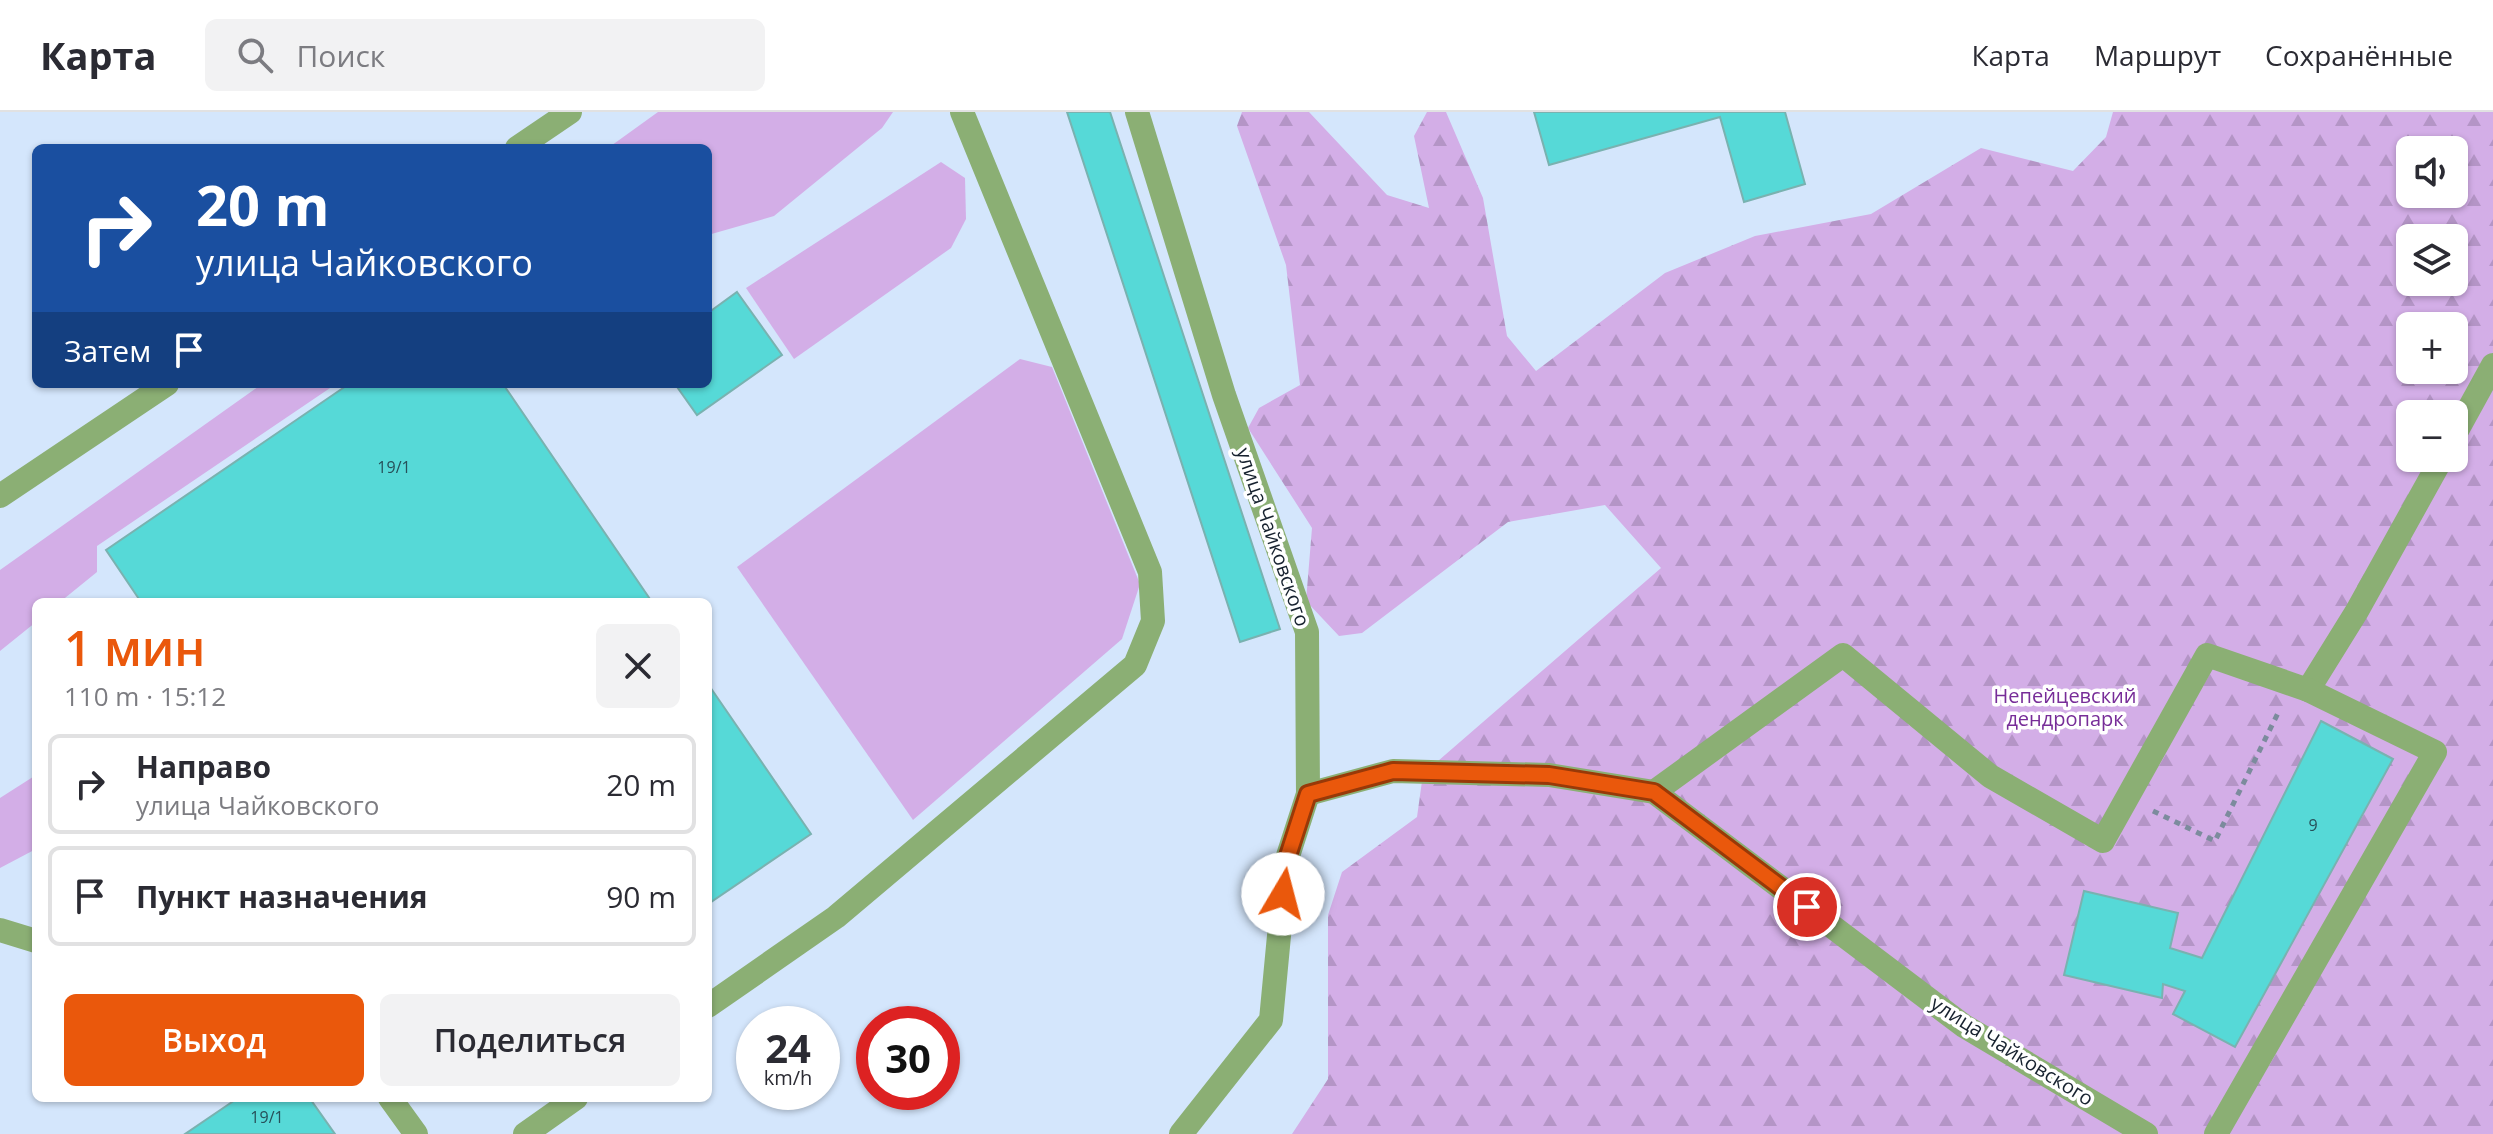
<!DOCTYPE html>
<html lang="ru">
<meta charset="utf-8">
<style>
body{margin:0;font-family:"Open Sans",sans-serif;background:#f2f2f3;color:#2b2b33;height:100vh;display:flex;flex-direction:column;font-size:30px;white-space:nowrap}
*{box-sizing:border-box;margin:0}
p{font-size:26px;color:#7c7c81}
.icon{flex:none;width:44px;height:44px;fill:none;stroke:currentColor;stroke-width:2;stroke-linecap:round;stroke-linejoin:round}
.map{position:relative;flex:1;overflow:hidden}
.details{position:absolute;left:32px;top:486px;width:680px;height:504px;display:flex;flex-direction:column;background:#fff;border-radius:12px;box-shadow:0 2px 6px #0004}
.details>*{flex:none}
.hud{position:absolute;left:32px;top:32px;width:680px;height:244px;border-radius:12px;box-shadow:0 2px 6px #0004;background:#1a4fa0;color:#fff;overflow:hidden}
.fabs{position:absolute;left:2396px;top:24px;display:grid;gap:16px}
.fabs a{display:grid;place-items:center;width:72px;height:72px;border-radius:12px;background:#fff;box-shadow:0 2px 6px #0004;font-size:40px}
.speed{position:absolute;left:736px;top:894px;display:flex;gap:16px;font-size:40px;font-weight:700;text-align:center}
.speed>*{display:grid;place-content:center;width:104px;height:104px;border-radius:50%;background:#fff;box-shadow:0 2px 6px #0004;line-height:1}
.speed small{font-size:20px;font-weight:400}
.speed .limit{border:12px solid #d22;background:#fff;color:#111}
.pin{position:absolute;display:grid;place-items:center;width:68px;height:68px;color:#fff;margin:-34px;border:4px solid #fff;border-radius:50%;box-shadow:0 2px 8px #0007}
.me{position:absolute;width:88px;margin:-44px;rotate:8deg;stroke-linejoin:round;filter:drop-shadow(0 0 6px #0008)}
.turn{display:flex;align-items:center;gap:28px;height:168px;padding:0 32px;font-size:36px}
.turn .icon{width:104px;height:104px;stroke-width:2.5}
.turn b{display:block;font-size:56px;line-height:68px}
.then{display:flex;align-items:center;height:76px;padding:0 32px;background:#0003;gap:16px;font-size:30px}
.round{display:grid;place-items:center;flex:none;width:84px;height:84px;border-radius:12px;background:#f2f2f3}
.headline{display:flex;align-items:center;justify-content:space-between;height:136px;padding:0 32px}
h1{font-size:48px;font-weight:600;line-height:60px;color:#ea580c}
.primary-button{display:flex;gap:16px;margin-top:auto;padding:16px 32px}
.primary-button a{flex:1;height:92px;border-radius:12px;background:#ea580c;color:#fff;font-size:32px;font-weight:600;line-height:92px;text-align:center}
.primary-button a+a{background:#f2f2f3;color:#2b2b33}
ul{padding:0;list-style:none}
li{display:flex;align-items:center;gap:24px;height:100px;margin:0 16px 12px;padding:0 16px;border:4px solid #e1e1e2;border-radius:12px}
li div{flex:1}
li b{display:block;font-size:30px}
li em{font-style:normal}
header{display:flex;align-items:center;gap:48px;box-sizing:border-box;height:112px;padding:0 40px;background:#fff;border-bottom:2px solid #e1e1e2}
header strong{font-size:38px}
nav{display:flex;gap:44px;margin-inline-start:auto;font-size:28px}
.search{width:560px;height:72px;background:#f2f2f3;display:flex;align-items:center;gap:20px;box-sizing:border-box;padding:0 28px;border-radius:12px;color:#7c7c81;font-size:30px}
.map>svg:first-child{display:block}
.green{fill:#d3aee7}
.forest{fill:url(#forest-firs);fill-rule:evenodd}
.building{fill:#56d9d7;stroke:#79b2b0;stroke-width:2}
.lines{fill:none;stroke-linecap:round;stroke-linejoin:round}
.path{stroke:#7c8b9d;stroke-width:5;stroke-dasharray:6 6;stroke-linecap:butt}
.minor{stroke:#8baf74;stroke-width:24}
.route-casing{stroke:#983908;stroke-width:20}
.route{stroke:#ea580c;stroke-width:14}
.labels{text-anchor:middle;stroke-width:7;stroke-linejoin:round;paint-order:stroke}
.number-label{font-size:16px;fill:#275059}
.street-label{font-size:20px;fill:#17222f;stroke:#fff}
.park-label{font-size:20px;fill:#772d98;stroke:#fff}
</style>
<header>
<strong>Карта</strong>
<div class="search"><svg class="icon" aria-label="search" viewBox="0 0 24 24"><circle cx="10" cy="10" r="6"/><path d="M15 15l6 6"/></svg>Поиск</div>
<nav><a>Карта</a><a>Маршрут</a><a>Сохранённые</a></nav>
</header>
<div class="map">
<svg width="2493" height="1022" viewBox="0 0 2493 1022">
<defs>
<pattern id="forest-firs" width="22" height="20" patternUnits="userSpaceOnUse" patternTransform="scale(2)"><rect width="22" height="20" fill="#d3aee7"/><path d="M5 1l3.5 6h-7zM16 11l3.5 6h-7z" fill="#b495c6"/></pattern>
</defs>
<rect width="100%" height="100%" fill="#d4e6fc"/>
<g class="green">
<path d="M658,0H893L882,16L774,104L708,123V36H608Z"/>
<path d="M941,50L965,66L966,107L951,136L794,247L746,176Z"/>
<path d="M1020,247L1052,255L1140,472L1122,527L913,708L737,455Z"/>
<path d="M262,272H336L97,434V460L60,490H36V510L0,539V458Z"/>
<path d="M36,663V737L0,756V686Z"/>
</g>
<path class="forest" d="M1242,0H1309L1387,83L1429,96L1414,24L1427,0H1446L1483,86L1507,224L1536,259L1665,161L1755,124L1871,102L1981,36L2073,59L2106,25L2113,0H2493V1022H1292L1328,967V803L1342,760L1417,705L1423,662L1661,456L1605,393L1508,410L1362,521L1339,524L1306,489L1312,416L1248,316L1259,296L1300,273L1286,153L1237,14ZM2410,38H2454V82H2410ZM2410,126H2454V170H2410ZM2410,214H2454V258H2410ZM2410,302H2454V346H2410Z"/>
<g class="building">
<path d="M1067,0H1110L1280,517L1240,530Z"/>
<path d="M1534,0H1785L1805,72L1744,90L1720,5L1549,53Z"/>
<path d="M737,180L782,243L697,303L675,272H708V201Z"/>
<path d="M349,272H503L652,490H141L106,438Z"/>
<path d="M708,572L811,722L708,792Z"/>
<path d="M2321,609L2393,647L2235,935L2173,902L2185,879L2163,872L2162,886L2064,863L2084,779L2178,801L2170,836L2202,846Z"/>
<path d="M238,986H315L311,988L335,1022H185Z"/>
</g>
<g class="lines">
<path class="path" d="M2153,699L2215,729L2279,599"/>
<g class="minor">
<path d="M1137,0L1224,283L1307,520L1308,682L1286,750L1271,908L1181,1022"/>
<path d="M517,36L570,0"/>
<path d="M2454,324L2493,253"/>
<path d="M0,384L167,272"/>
<path d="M2308,578L2357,499L2442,346"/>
<path d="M1654,680L1843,543L1990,664L2103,729L2207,543L2308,578L2435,640L2216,1022"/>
<path d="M1308,682L1393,659L1549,663L1654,680L1964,914L2146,1022"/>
<path d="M0,818L36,829"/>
<path d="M708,894L836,805L1135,553L1153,509L1150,460L962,0"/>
<path d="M390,986L416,1022"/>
<path d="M525,1022L576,986"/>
</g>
</g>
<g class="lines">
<defs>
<path id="route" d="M1283,782L1286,750L1308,682L1393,659L1549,663L1654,680L1807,795"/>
</defs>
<use href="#route" class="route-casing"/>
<use href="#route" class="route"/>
</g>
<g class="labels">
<g class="number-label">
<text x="394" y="361">19/1</text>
<text x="2313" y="719">9</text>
<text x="267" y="1011">19/1</text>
</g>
<g class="street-label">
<text transform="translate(1273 425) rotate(71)" y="7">улица Чайковского</text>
<text transform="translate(2012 939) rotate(32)" y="7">улица Чайковского</text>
</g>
<g class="park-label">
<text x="2065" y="591">Непейцевский<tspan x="2065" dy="23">дендропарк</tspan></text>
</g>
</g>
</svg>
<div class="fabs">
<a><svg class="icon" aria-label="sound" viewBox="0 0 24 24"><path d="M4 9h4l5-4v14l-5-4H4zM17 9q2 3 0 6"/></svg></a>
<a><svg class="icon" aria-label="layers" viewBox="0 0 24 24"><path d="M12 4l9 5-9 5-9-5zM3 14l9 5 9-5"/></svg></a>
<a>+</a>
<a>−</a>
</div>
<div class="speed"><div>24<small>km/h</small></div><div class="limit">30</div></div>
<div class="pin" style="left:1807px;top:795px;background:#d93025"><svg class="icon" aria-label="arrive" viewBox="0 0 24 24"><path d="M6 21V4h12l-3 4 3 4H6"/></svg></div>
<svg class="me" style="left:1283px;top:782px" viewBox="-20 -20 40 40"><circle r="19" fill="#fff"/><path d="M0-13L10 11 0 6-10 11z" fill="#ea580c"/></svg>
<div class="hud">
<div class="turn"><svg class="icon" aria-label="right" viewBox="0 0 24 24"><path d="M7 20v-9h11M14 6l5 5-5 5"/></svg><div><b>20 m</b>улица Чайковского</div></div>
<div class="then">Затем<svg class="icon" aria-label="arrive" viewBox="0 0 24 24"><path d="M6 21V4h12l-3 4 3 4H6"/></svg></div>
</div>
<section class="details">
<div class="headline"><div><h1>1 мин</h1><p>110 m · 15:12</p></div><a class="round"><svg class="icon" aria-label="close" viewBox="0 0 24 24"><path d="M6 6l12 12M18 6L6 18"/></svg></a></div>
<ul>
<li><svg class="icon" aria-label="right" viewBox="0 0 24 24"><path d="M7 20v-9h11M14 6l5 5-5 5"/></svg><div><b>Направо</b><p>улица Чайковского</p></div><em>20 m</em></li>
<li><svg class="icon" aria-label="arrive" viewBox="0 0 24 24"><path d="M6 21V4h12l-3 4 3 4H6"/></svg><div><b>Пункт назначения</b></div><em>90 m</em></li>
</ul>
<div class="primary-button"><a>Выход</a><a>Поделиться</a></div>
</section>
</div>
